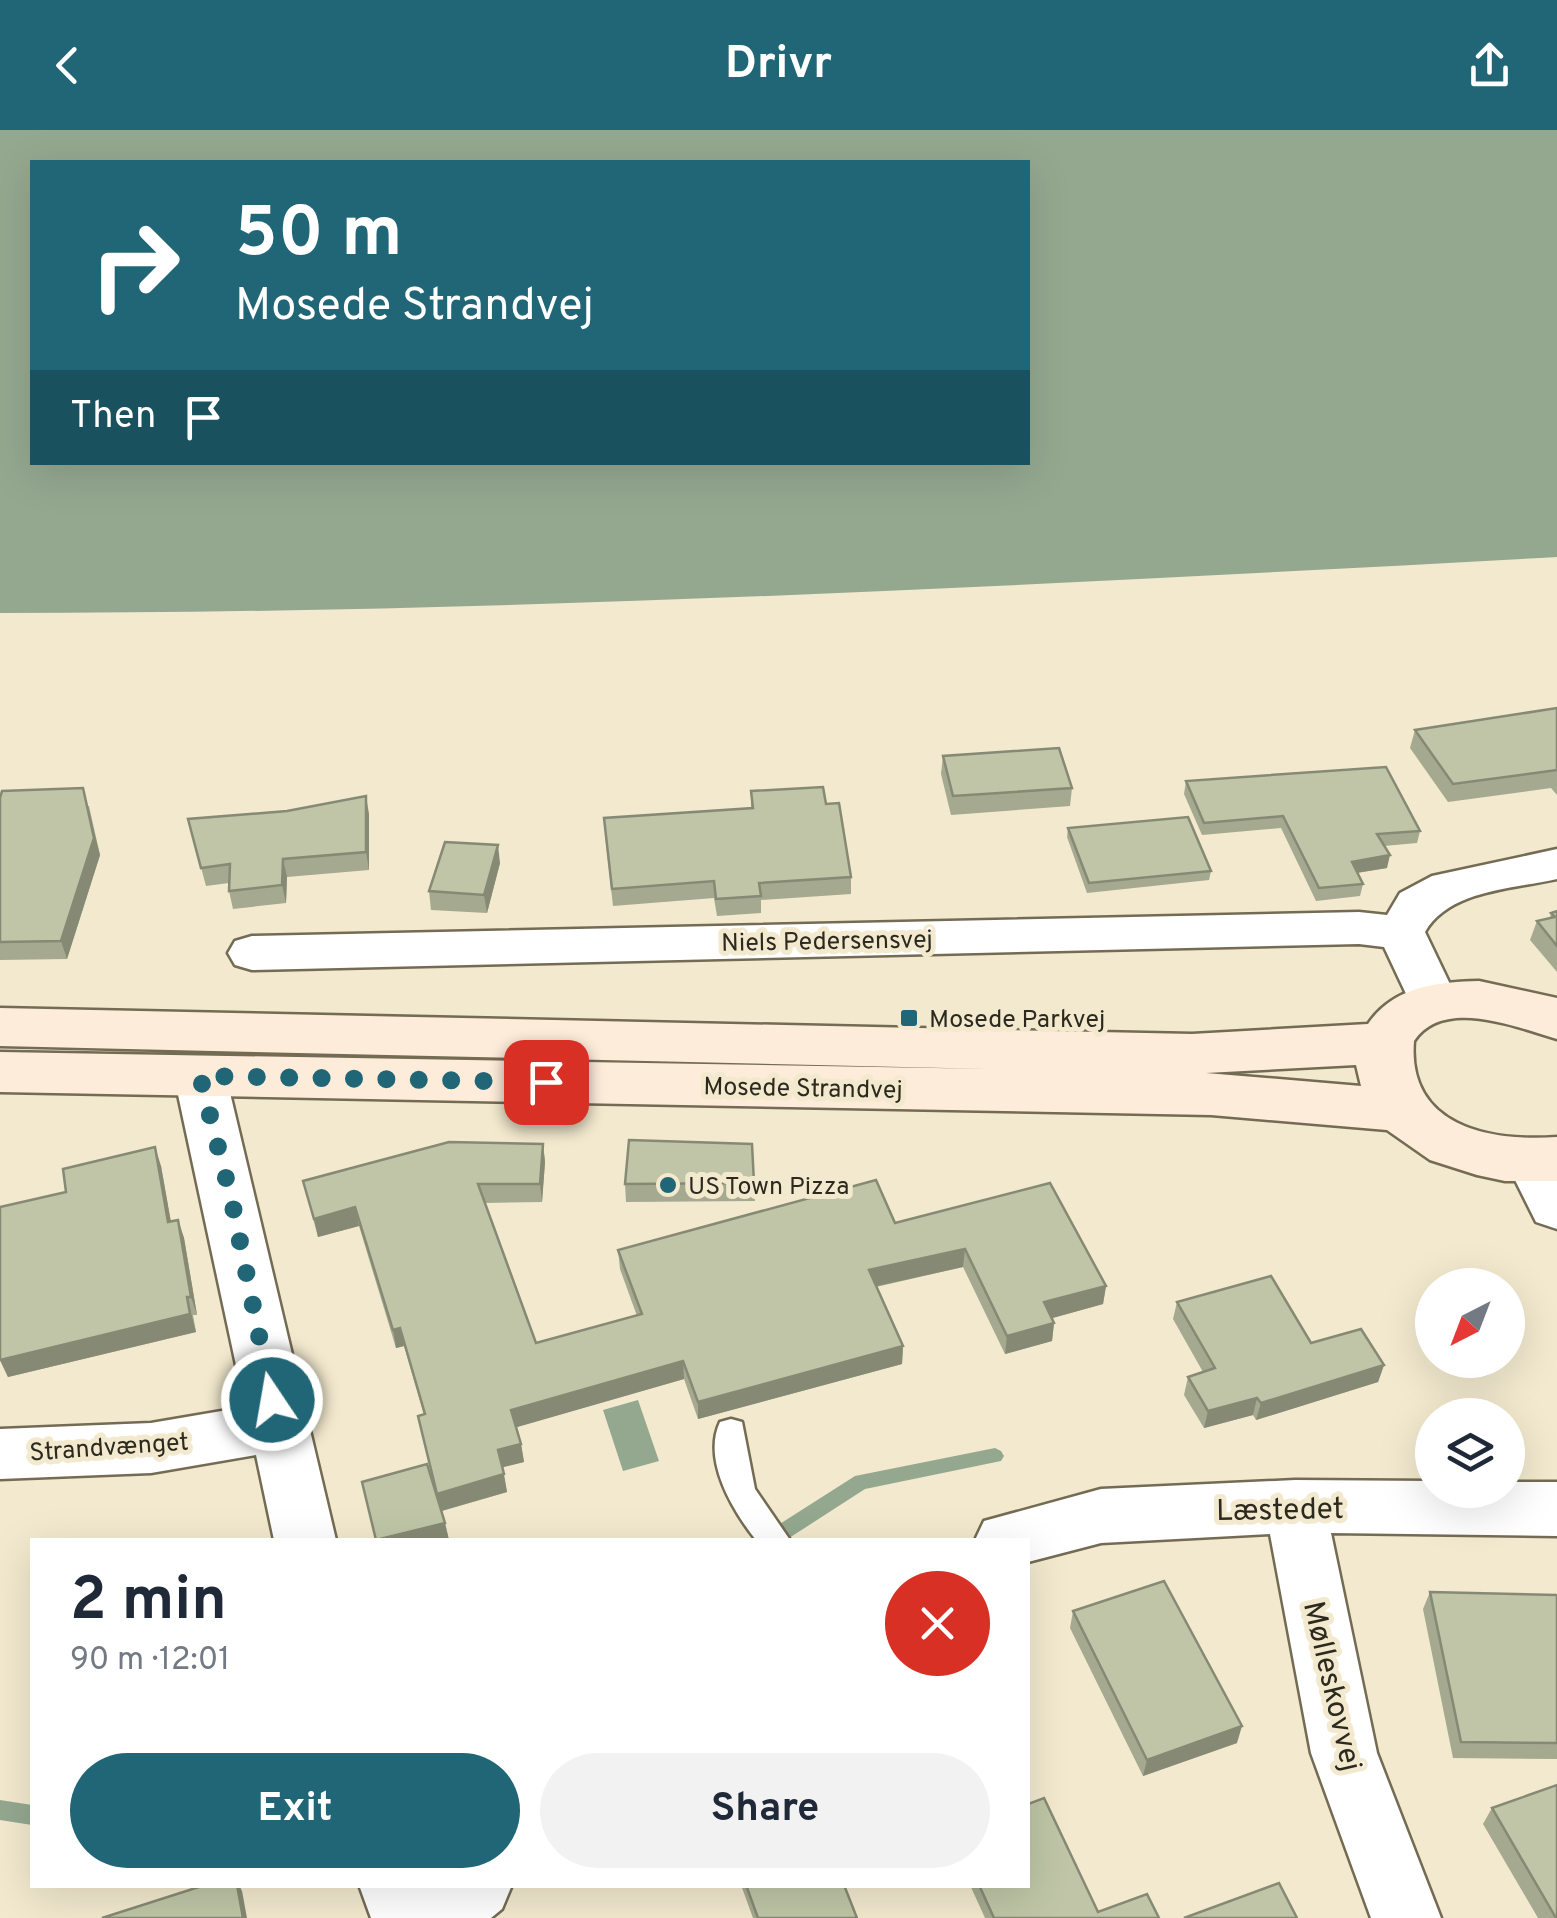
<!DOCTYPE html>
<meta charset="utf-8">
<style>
body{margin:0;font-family:Overpass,sans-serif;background:#f2f2f3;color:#1f2937;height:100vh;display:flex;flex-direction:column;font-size:38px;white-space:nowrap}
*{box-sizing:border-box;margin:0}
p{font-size:32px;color:#747a83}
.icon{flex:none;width:55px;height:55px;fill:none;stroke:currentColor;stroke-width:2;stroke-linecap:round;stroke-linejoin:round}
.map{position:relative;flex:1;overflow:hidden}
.sheet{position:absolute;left:30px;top:1408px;width:1000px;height:350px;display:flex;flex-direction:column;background:#fff;border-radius:0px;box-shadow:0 10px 40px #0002}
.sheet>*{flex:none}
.hud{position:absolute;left:30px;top:30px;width:1000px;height:305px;border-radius:0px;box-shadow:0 10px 40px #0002;background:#206676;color:#fff;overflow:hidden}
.needle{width:65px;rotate:222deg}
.tools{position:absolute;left:1415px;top:1138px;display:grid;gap:20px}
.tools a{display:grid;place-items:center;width:110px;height:110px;border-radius:50%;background:#fff;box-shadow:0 10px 40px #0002;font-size:50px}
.pin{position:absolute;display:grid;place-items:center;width:85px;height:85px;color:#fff;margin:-42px;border-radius:20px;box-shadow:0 5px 15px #0006}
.me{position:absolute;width:110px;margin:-55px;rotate:348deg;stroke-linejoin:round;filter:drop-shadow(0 0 8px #0008)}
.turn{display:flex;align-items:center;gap:35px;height:210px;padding:0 40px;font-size:45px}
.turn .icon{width:130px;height:130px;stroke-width:2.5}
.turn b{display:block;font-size:70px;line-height:85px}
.then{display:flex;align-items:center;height:95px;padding:0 40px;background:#0003;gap:20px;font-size:38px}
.round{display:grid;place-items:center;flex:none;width:105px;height:105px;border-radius:52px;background:#f2f2f3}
.head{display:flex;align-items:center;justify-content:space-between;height:170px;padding:0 40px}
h1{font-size:60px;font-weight:700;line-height:75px}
.button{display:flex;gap:20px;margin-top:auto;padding:20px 40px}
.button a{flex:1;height:115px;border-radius:60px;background:#206676;color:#fff;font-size:40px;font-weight:700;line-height:115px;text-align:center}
.button a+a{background:#f2f2f3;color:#1f2937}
header{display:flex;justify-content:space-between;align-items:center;height:130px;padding:0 40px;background:#206676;color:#fff;font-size:45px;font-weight:700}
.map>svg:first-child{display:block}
.water{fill:#94a890;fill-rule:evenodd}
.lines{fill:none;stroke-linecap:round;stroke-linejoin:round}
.stream{fill:#94a890;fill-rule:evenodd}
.service-casing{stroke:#736b53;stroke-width:5}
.minor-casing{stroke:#736b53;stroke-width:5}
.tertiary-casing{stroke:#736b53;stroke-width:5}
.secondary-casing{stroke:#736b53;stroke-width:5}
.service{fill:#fff;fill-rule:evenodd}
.minor{fill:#fff;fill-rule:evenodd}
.tertiary{fill:#fff;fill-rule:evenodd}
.secondary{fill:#feecda;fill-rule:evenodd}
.wall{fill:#a4a98f}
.shaded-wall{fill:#868a74}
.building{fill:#bfc5a6;stroke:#868a74;stroke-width:2.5}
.route{stroke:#206676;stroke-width:18;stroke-dasharray:0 32.4}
.poi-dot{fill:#206676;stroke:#f2e9ce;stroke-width:4}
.labels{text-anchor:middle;stroke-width:10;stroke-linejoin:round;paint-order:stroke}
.street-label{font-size:25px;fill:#2c291f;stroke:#f2e9ce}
.poi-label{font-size:25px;fill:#2c291f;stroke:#f2e9ce;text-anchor:start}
.near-street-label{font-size:30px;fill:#2c291f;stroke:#f2e9ce}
</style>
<header><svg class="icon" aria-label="back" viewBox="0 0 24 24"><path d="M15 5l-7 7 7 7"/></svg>Drivr<svg class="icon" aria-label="share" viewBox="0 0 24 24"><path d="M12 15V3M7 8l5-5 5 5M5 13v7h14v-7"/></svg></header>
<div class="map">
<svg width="1557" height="1788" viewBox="0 0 1557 1788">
<rect width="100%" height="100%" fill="#f2e9ce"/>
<g class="water">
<path d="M0,0H1557V427C1039,455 519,483 0,483ZM32,32H1028V332H32Z"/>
<path d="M638,1270L659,1331L623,1341L603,1280Z"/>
</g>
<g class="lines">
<g class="stream">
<path d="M995,1318L1001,1321L1004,1326L1001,1331L865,1359L786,1410H762L764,1404L855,1346Z"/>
<path d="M0,1670L32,1675V1695L0,1690Z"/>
</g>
<defs>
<path id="service" d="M731,1289L742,1292L755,1359L790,1410H756C733,1381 702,1330 720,1292Z"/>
<g id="minor">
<path d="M1557,719V749C1513,759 1449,760 1425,802L1459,873L1452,885L1434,890L1416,885L1384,817L1359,814L252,840L235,835L228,823L235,811L252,806L1359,782L1387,785L1400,763L1432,746Z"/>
<path d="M200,927L218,933L226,946L336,1410H274L256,1325L151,1343L0,1349V1299L151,1293L245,1277L174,946L182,933Z"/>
<path d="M1295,1350L1432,1351V1360H1508V1352H1557V1406L1331,1403L1377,1623L1441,1788H1371L1311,1623L1270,1404L1101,1413L1028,1432V1410H975L984,1391L1101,1359Z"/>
<path d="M359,1755H512L502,1779L491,1788H371Z"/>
</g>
<path id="tertiary" d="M1535,1010L1557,1019V1099L1536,1092L1506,1032L1514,1016Z"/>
<path id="secondary" d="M1479,851L1557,868V909C1518,898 1444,866 1414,911C1407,995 1487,1012 1557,1007V1051H1505L1477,1045L1430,1030L1387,1000L1211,985L0,962V922L990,939L0,916V878L1192,904L1368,894C1393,857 1436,852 1479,851ZM1356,935L1361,956L1206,943Z"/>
</defs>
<use href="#service" class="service-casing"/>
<use href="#minor" class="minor-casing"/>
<use href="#tertiary" class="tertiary-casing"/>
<use href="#secondary" class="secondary-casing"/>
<use href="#service" class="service"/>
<use href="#minor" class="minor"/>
<use href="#tertiary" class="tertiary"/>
<use href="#secondary" class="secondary"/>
</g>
<g class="wall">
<path d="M1557,578V665L1551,658L1448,672L1410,618L1415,600Z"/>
<path d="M943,626L1072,658L1070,676L951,685L941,644Z"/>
<path d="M1186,651L1420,701L1417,713L1384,716L1387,738L1357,743L1363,754L1360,766L1316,771L1281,698L1202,705L1184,664Z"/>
<path d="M751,661L826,674L851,747V764L761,770V783L717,786L714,768L613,776L605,705L751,678Z"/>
<path d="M0,668L89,676L100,725L67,829L0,830Z"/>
<path d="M369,684V740L287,747L286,773L233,779L229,761V753L206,756L188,689Z"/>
<path d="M1068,698L1211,741L1209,750L1087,763L1067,707Z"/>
<path d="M500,733L487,783L431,780L429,761Z"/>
<path d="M1557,781V842L1530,810L1537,791L1550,788L1551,783Z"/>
<path d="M543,1014L545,1032L542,1072L485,1073L536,1213L637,1186L620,1139L618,1120L895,1093L1106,1156L1103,1174L1052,1188L1054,1193L1052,1211L1005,1224L963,1137L876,1157L903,1216L902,1234L698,1289L684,1249L516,1297L521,1314L524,1332L502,1337L507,1362L442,1381L449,1410H376L437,1366L418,1286L424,1285L404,1216L396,1218L359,1096L318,1107L303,1051Z"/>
<path d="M161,1036L171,1092L178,1090L184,1108L197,1185H193L196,1202L8,1247L0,1230L66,1062Z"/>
<path d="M754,1053L755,1071L626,1072L625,1054Z"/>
<path d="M1177,1172L1384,1235L1378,1252L1256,1290L1253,1285L1204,1298L1184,1265L1188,1247L1203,1242L1173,1189Z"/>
<path d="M1430,1462L1557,1465V1629L1453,1628L1423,1479Z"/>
<path d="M1073,1481L1237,1613L1143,1646L1070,1498Z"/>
<path d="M1492,1678L1557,1788H1538L1483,1694Z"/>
<path d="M741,1755H844L857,1788H753Z"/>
<path d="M970,1755H1028L1098,1782L1159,1788H985Z"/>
</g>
<g class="shaded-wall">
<path d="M83,658L100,725L67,829L61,811Z"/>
<path d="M366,666L369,684V740L366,722Z"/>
<path d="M498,715L500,733L487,783L484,765Z"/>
<path d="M1390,725L1387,738L1349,744L1352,732Z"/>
<path d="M283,729L287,747L286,773L282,755Z"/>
<path d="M543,1014L545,1032L542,1072L540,1054Z"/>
<path d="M155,1017L161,1036L174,1110L168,1092Z"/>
<path d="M355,1077L359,1096L318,1107L314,1089Z"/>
<path d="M178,1090L184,1108L197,1185L191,1167Z"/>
<path d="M965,1119L963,1137L868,1158L869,1140Z"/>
<path d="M1106,1156L1103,1174L1042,1191L1044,1172Z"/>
<path d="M187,1167L196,1202L8,1247L0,1230Z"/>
<path d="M1054,1193L1052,1211L1005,1224L1007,1206Z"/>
<path d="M400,1198L404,1216L396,1218L393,1200Z"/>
<path d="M903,1216L902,1234L698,1289V1272Z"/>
<path d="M683,1231L684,1249L514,1298L511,1280Z"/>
<path d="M1384,1235L1378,1252L1256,1290L1261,1273Z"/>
<path d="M1257,1268L1253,1285L1204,1298L1208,1281Z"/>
<path d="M521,1314L524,1332L500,1338L498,1320Z"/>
<path d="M504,1344L507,1362L441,1381L437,1364Z"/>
<path d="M445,1393L449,1410H381Z"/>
<path d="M1242,1596L1237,1613L1143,1646L1147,1630Z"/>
<path d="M237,1755H239L242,1761L247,1788H243Z"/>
</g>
<g class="building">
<path d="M1557,578V640L1453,654L1415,600Z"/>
<path d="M1059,618L1072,658L953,666L943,626Z"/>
<path d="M1386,637L1420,701L1377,704L1390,725L1352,732L1363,754L1319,758L1283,686L1204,693L1186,651Z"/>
<path d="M823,657L826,674L839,673L851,747L759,753L761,766L716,769L714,751L612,759L604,688L753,678L751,661Z"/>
<path d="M83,658L94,708L61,811L0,812V668L2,661Z"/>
<path d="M366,666V722L283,729L282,755L229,761L230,734L201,738L188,689L287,681Z"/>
<path d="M1188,687L1211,741L1089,753L1068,698Z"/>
<path d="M445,712L498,715L484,765L429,761Z"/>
<path d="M1557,781V816L1537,791L1555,787L1551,783Z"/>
<path d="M629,1010L752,1014L754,1053L625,1054Z"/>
<path d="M449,1012L543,1014L540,1054H478L536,1213L642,1184L618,1120L876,1050L895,1093L1050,1053L1106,1156L1044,1172L1054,1193L1007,1206L965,1119L869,1140L903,1216L698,1272L683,1231L511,1280L521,1314L498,1320L504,1344L437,1364L418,1286L425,1284L400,1198L393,1200L355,1077L314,1089L303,1051Z"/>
<path d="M155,1017L168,1092L178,1090L191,1167H187L190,1184L0,1230V1077L66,1062L63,1039Z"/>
<path d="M1271,1146L1311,1213L1361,1199L1384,1235L1261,1273L1257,1268L1208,1281L1188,1247L1215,1238L1177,1172Z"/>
<path d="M427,1334L445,1393L376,1410L362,1352Z"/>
<path d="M1164,1451L1242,1596L1147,1630L1073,1481Z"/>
<path d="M1430,1462L1557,1465V1613L1461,1612Z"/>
<path d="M1557,1655V1788H1556L1492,1678Z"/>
<path d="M1044,1668L1098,1782L1147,1764L1159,1788H994L979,1755H1028V1674Z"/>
<path d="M1279,1753L1297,1788H1184Z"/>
<path d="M205,1755H237L243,1788H102Z"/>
<path d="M746,1755H844L857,1788H758Z"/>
</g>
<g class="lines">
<path class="route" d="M272,1270L232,1072L200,946L546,952"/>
</g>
<g class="poi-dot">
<rect x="899" y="878" width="20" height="20" rx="5"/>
<circle cx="668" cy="1055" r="10"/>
</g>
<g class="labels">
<g class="street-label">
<text transform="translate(827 810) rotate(-1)" y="9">Niels Pedersensvej</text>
<text transform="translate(803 957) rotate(1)" y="9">Mosede Strandvej</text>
<text transform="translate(109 1316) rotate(-4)" y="9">Strandvænget</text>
</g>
<g class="poi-label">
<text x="929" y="897">Mosede Parkvej</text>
<text x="688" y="1064">US Town Pizza</text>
</g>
<g class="near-street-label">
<text transform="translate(1280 1379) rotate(-1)" y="10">Læstedet</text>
<text transform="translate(1333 1556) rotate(77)" y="10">Mølleskovvej</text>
</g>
</g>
</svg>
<div class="tools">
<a><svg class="needle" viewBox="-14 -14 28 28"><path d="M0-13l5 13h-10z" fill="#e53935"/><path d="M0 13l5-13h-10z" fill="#747a83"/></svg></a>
<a><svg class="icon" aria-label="layers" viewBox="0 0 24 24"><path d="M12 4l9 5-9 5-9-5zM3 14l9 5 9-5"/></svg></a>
</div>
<div class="pin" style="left:546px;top:952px;background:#d93025"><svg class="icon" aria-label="arrive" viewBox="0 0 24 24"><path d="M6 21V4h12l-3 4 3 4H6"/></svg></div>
<svg class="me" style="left:272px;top:1270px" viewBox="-20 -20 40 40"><circle r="17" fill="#206676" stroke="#fff" stroke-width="3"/><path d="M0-11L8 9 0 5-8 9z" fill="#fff"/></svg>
<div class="hud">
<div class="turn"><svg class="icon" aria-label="right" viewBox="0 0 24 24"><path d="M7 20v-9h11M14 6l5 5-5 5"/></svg><div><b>50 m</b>Mosede Strandvej</div></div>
<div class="then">Then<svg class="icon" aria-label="arrive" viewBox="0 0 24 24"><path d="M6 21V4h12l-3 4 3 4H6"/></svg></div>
</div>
<section class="sheet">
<div class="head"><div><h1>2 min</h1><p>90 m · 12:01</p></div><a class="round" style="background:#d93025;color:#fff"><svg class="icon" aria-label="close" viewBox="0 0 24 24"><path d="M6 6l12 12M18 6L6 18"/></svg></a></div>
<div class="button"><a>Exit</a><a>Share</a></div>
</section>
</div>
